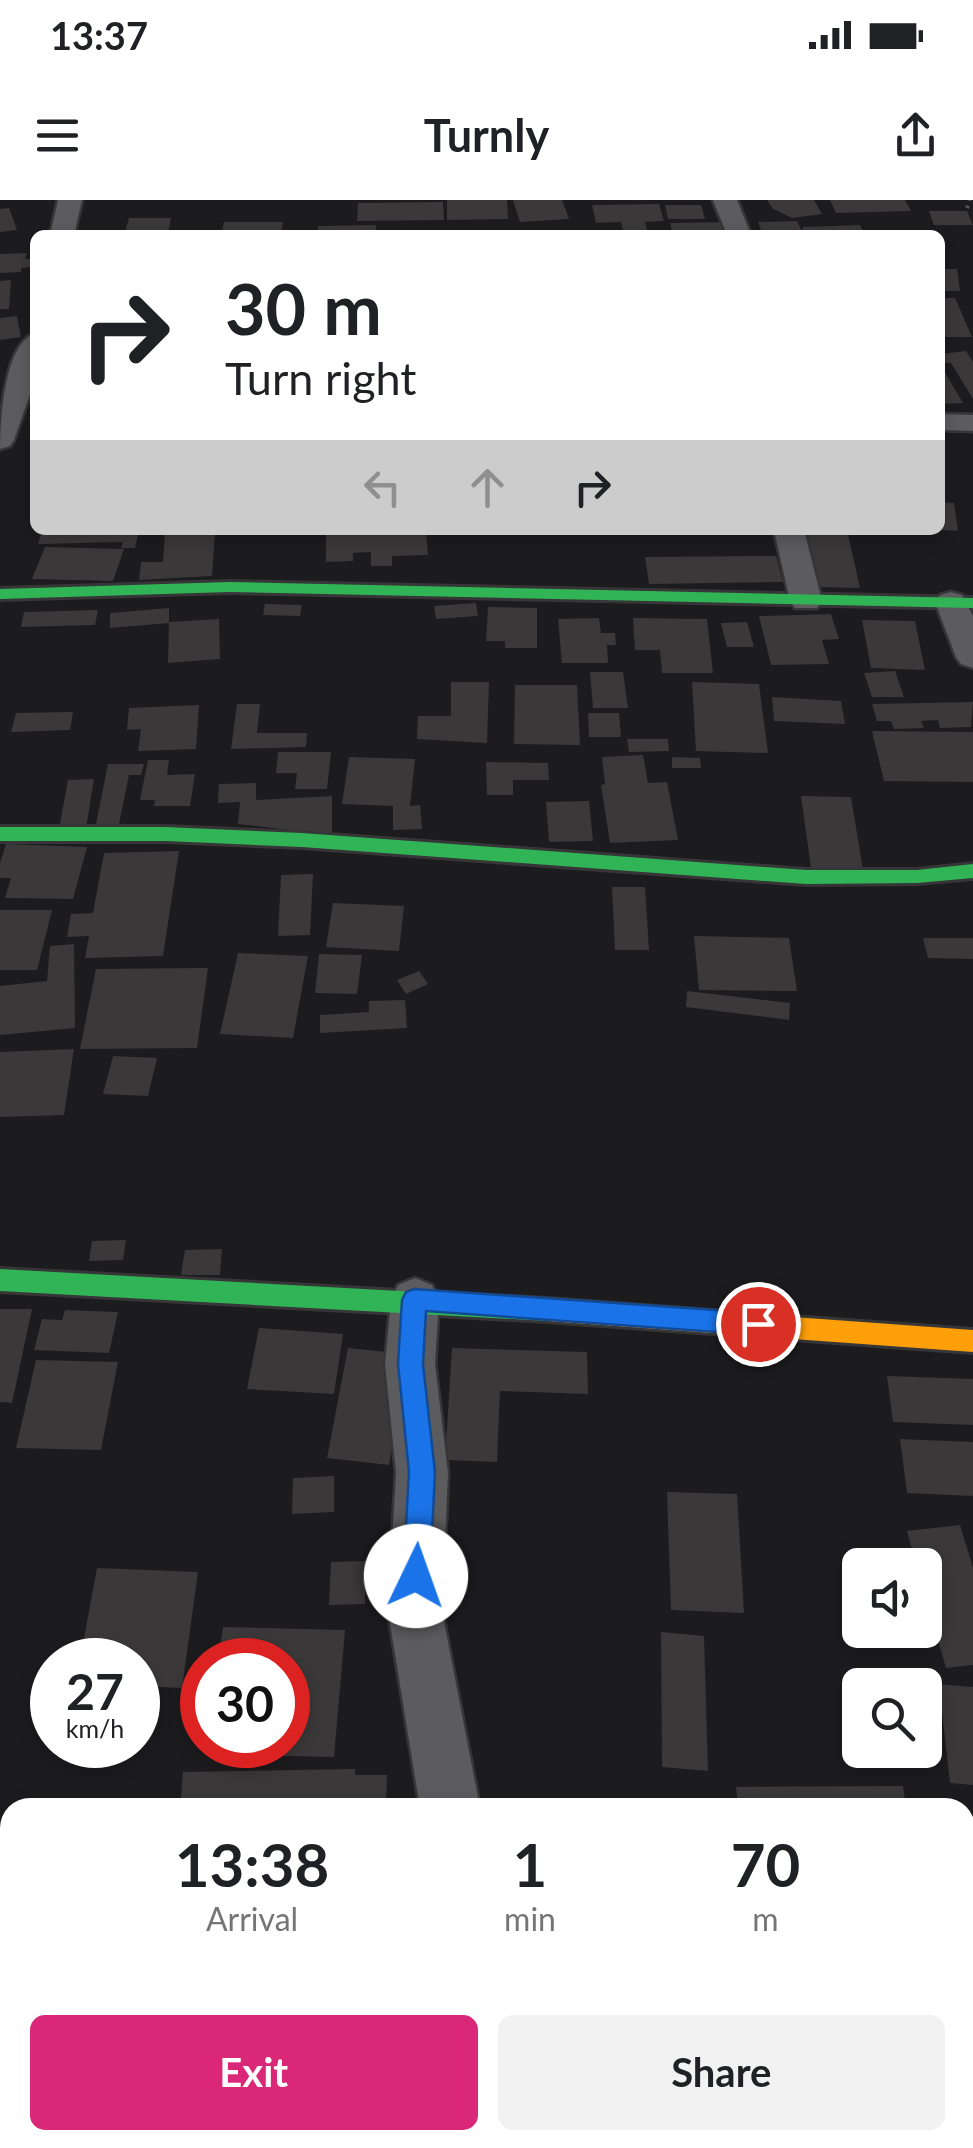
<!DOCTYPE html>
<style>
body{margin:0;font-family:Lato,sans-serif;background:#f2f2f2;color:#202124;height:100vh;display:flex;flex-direction:column;font-size:38px;white-space:nowrap}
*{box-sizing:border-box;margin:0}
p{font-size:32px;color:#757577}
.icon{flex:none;width:55px;height:55px;fill:none;stroke:currentColor;stroke-width:2;stroke-linecap:round;stroke-linejoin:round}
.map{position:relative;flex:1;overflow:hidden}
.details{position:absolute;left:0px;top:1598px;width:975px;height:352px;display:flex;flex-direction:column;background:#fff;border-radius:30px 30px 0 0;box-shadow:0 5px 15px #0003}
.details>*{flex:none}
.banner{position:absolute;left:30px;top:30px;width:915px;height:305px;border-radius:15px;box-shadow:0 5px 15px #0003;background:#fff;color:#202124;overflow:hidden}
.controls{position:absolute;left:842px;top:1348px;display:grid;gap:20px}
.controls a{display:grid;place-items:center;width:100px;height:100px;border-radius:15px;background:#fff;box-shadow:0 5px 15px #0003;font-size:50px}
.speed{position:absolute;left:30px;top:1438px;display:flex;gap:20px;font-size:50px;font-weight:700;text-align:center}
.speed>*{display:grid;place-content:center;width:130px;height:130px;border-radius:50%;background:#fff;box-shadow:0 5px 15px #0003;line-height:1}
.speed small{font-size:25px;font-weight:400}
.speed .limit{border:15px solid #d22;background:#fff;color:#111}
.pin{position:absolute;display:grid;place-items:center;width:85px;height:85px;color:#fff;margin:-42px;border:5px solid #fff;border-radius:50%;box-shadow:0 2px 10px #0007}
.me{position:absolute;width:110px;margin:-55px;rotate:3deg;stroke-linejoin:round;filter:drop-shadow(0 0 8px #0008)}
.turn{display:flex;align-items:center;gap:35px;height:210px;padding:0 30px;font-size:45px}
.turn .icon{width:130px;height:130px;stroke-width:2.5}
.turn b{display:block;font-size:70px;line-height:85px}
.lanes{display:flex;align-items:center;height:95px;padding:0 30px;background:#0003;justify-content:center;gap:50px;direction:ltr}
.lanes .off{opacity:.35}
.eta{display:flex;justify-content:space-evenly;align-items:center;height:170px;text-align:center}
.eta b{font-size:60px;font-weight:700;line-height:70px}
.primary-button{display:flex;gap:20px;margin-top:auto;padding:20px 30px}
.primary-button a{flex:1;height:115px;border-radius:15px;background:#db2777;color:#fff;font-size:40px;font-weight:700;line-height:115px;text-align:center}
.primary-button a+a{background:#f2f2f2;color:#202124}
.status{display:flex;justify-content:space-between;align-items:center;height:70px;padding:0 50px;background:#fff;direction:ltr}
.status svg{height:28px;fill:currentColor}
header{display:flex;justify-content:space-between;align-items:center;height:130px;padding:0 30px;background:#fff;font-size:45px;font-weight:700}
.map>svg:first-child{display:block}
.building{fill:#3a3839}
.lines{fill:none;stroke-linecap:round;stroke-linejoin:round}
.street-casing{stroke:#363537;stroke-width:5}
.fast-casing{stroke:#363537;stroke-width:6}
.slow-casing{stroke:#363537;stroke-width:6}
.path{stroke:#585859;stroke-width:4;stroke-dasharray:2.5 5;stroke-linecap:butt}
.street{fill:#5c5b5d;fill-rule:evenodd}
.fast{fill:#30b455;fill-rule:evenodd}
.slow{fill:#ff9f0a;fill-rule:evenodd}
.route{fill:#1a73e8;stroke:#114b97;stroke-width:2.5}
</style>
<div class="status"><b>13:37</b><svg viewBox="0 0 49 12"><path d="M0 12V9h3v3zM5 12V6h3v6zM10 12V3h3v9zM15 12V0h3v12zM26 1h20v11H26zM47 4h2v5h-2z"/></svg></div>
<header><svg class="icon" aria-label="menu" viewBox="0 0 24 24"><path d="M4 6h16M4 12h16M4 18h16"/></svg>Turnly<svg class="icon" aria-label="share" viewBox="0 0 24 24"><path d="M12 15V3M7 8l5-5 5 5M5 13v7h14v-7"/></svg></header>
<div class="map">
<svg width="973" height="1948" viewBox="0 0 973 1948">
<rect width="100%" height="100%" fill="#1c1b1d"/>
<g class="building">
<path d="M447,0H507L508,19L447,20Z"/>
<path d="M513,0H562L569,19L520,22Z"/>
<path d="M767,0H814L822,14L792,18L773,9Z"/>
<path d="M830,0H905L911,11L836,13Z"/>
<path d="M443,2L444,20L357,21L358,3Z"/>
<path d="M659,4L664,21L645,22L647,30H661L663,35H624L621,22L596,23L592,5Z"/>
<path d="M665,5H701L705,19H668Z"/>
<path d="M9,8L17,30L0,32V9Z"/>
<path d="M929,11H967L973,25H934Z"/>
<path d="M129,18H171L168,35H124Z"/>
<path d="M797,21L802,31L803,27L860,25L865,35H796L794,30L787,31L789,35H763L758,22Z"/>
<path d="M224,22H283L281,35H221Z"/>
<path d="M731,22L735,35H673L670,23Z"/>
<path d="M376,25V35H318V26Z"/>
<path d="M27,53L25,59H34L31,67L21,68V72L0,73V54Z"/>
<path d="M940,69H957L960,91H940Z"/>
<path d="M11,80L9,109H0V81Z"/>
<path d="M940,98H955L972,137H940Z"/>
<path d="M17,116L21,137L0,140V118Z"/>
<path d="M966,151L973,162V199L951,163H946L940,154Z"/>
<path d="M940,164L963,203L940,204Z"/>
<path d="M940,302L954,303L958,331L940,330Z"/>
<path d="M42,330H139L135,348H121L123,342L38,344Z"/>
<path d="M326,330H426L428,355L392,356V366H371V352L353,353V361L326,362Z"/>
<path d="M807,330H847L860,388L818,387Z"/>
<path d="M215,331L212,376L139,380L141,362H163L165,333Z"/>
<path d="M45,347L124,349L113,381L32,379Z"/>
<path d="M776,356L783,382L649,384L645,357Z"/>
<path d="M476,403L478,416L436,419L434,406Z"/>
<path d="M265,404L302,405L300,416L263,415Z"/>
<path d="M488,407L537,408V448H505V441H486Z"/>
<path d="M169,408V422L219,419L220,459L168,463L169,423L110,428V413Z"/>
<path d="M98,410L95,425L21,427L24,412Z"/>
<path d="M831,414L839,439L822,440L829,464L771,465L759,416Z"/>
<path d="M599,418L601,433H615L616,445H607L608,463H562L558,419Z"/>
<path d="M633,418L707,419L713,473H662L660,450H635Z"/>
<path d="M862,420L915,421L925,470L871,468Z"/>
<path d="M747,422L754,447H727L721,423Z"/>
<path d="M895,471L904,497H872L864,473Z"/>
<path d="M590,472H623L628,508H593Z"/>
<path d="M451,482H489L487,543L417,539L418,516H451Z"/>
<path d="M692,482L759,484L768,553L696,551Z"/>
<path d="M515,485H577L580,545L514,544Z"/>
<path d="M772,497L841,501L845,524L774,521Z"/>
<path d="M973,502L971,527L940,528L938,520L921,521L924,528L894,529L891,521H877L872,504Z"/>
<path d="M237,504H260L257,533H307L306,547L231,549Z"/>
<path d="M199,505L196,549L138,551L141,529L127,530L129,508Z"/>
<path d="M73,512L70,530L11,532L16,513Z"/>
<path d="M588,513H619L621,537H589Z"/>
<path d="M872,531L973,532V582L884,581Z"/>
<path d="M627,539H668L669,551L629,552Z"/>
<path d="M278,552H331L327,589H295L297,573H276Z"/>
<path d="M643,555L648,583L667,582L678,640L610,643L601,585L605,584L602,557Z"/>
<path d="M349,557L415,559L410,606L420,605L422,629L393,630V606L342,604Z"/>
<path d="M672,557L700,558L701,568H672Z"/>
<path d="M148,560H169L167,575L195,574L190,606H154L155,600H140Z"/>
<path d="M486,562L548,563L549,580H513V595H487Z"/>
<path d="M108,564H144L141,575H129L119,624H96Z"/>
<path d="M94,579L86,628L59,629L68,580Z"/>
<path d="M256,583V600L332,596V635L238,624L240,602L218,603L219,584Z"/>
<path d="M801,596L851,597L863,670L811,668Z"/>
<path d="M589,601L593,641L549,642L546,602Z"/>
<path d="M6,644L87,647L73,699L5,698L11,678H0V663Z"/>
<path d="M179,651L163,756L85,758L89,736L67,737L71,714L93,713L104,653Z"/>
<path d="M313,674L310,735L278,736L281,675Z"/>
<path d="M612,687H645L649,750H615Z"/>
<path d="M333,703L404,706L399,751L326,747Z"/>
<path d="M0,710H52L37,770H0Z"/>
<path d="M694,736L789,738L797,791L699,790Z"/>
<path d="M923,738H973V759L928,758Z"/>
<path d="M74,744L75,828L0,835V786L47,781L50,746Z"/>
<path d="M238,753L308,756L293,838L220,834Z"/>
<path d="M319,754L362,755L357,794L315,793Z"/>
<path d="M208,768L197,848L80,849L96,769Z"/>
<path d="M419,771L428,784L406,794L397,780Z"/>
<path d="M687,791L790,803L789,820L686,807Z"/>
<path d="M405,800L407,828L320,833V815L369,812V801Z"/>
<path d="M74,849L64,915L0,917V852Z"/>
<path d="M113,856L157,858L148,896L103,894Z"/>
<path d="M126,1040L123,1060L89,1061L92,1041Z"/>
<path d="M222,1049L220,1075H181L185,1050Z"/>
<path d="M0,1109H32L12,1203L0,1202Z"/>
<path d="M65,1110L118,1112L109,1153L34,1150L42,1119L62,1120Z"/>
<path d="M259,1128L343,1134L334,1194L247,1189Z"/>
<path d="M348,1148L407,1154L389,1265L327,1258Z"/>
<path d="M452,1148L587,1152L588,1194L500,1191L497,1262L445,1260Z"/>
<path d="M36,1160L118,1162L101,1250L16,1248Z"/>
<path d="M887,1176L973,1179V1225L893,1222Z"/>
<path d="M900,1239L973,1242V1296L907,1293Z"/>
<path d="M334,1276V1312L292,1314L293,1278Z"/>
<path d="M667,1292L737,1294L744,1413L671,1410Z"/>
<path d="M960,1325L973,1368V1465L946,1468L925,1395V1365H916L907,1331Z"/>
<path d="M366,1361L365,1404L329,1405L331,1362Z"/>
<path d="M97,1368L198,1372L182,1488L138,1486V1460H80Z"/>
<path d="M223,1427L345,1430L334,1557L206,1554L207,1545H288V1460H218Z"/>
<path d="M661,1432L704,1436L708,1571L662,1567Z"/>
<path d="M939,1484L973,1487V1585L950,1583Z"/>
<path d="M355,1569V1575H387L386,1608H180L183,1572Z"/>
<path d="M903,1586L906,1608H738L736,1587Z"/>
<rect x="0" y="1803" width="10" height="46"/>
<path d="M0,1858H10V1940H181L180,1948H0Z"/>
<path d="M965,1891H971L973,1903V1948H888L887,1940H965Z"/>
<rect x="365" y="1940" width="64" height="8"/>
<path d="M575,1940H735V1948H574Z"/>
<path d="M821,1940H879L880,1948H822Z"/>
</g>
<g class="lines">
<defs>
<g id="street">
<path d="M58,0H82L74,35H50Z"/>
<path d="M713,0H737L751,35H727Z"/>
<path d="M35,134V180L14,240L10,246L0,249C0,222 4,142 35,134Z"/>
<path d="M940,214L973,215V231L940,230Z"/>
<path d="M774,330H804L822,401L817,408H795L790,401Z"/>
<path d="M951,392L962,395L973,416V468L961,464L956,457L935,402L940,395Z"/>
<path d="M415,1078L432,1085L439,1100L435,1164L448,1273L442,1411L480,1608H420L388,1411L396,1273L385,1164L391,1100L398,1085Z"/>
<path d="M429,1940H495L494,1948H428Z"/>
</g>
<g id="fast">
<path d="M230,382L973,398V408L230,392L0,399V389Z"/>
<path d="M0,627H166L302,633L806,670H917L973,664V678L917,683L806,684L302,647L166,641H0Z"/>
<path d="M0,1069L547,1099L555,1102L559,1110L555,1118L547,1121L0,1091Z"/>
</g>
<path id="slow" d="M547,1099L973,1130V1152L547,1121L539,1118L535,1110L539,1102Z"/>
</defs>
<use href="#street" class="street-casing"/>
<use href="#fast" class="fast-casing"/>
<use href="#slow" class="slow-casing"/>
<path class="path" d="M967,8L970,0"/>
<use href="#street" class="street"/>
<use href="#fast" class="fast"/>
<use href="#slow" class="slow"/>
</g>
<path class="route" d="M414,1089L758,1113L766,1116L770,1124L766,1132L758,1135L426,1111L423,1164L435,1272L430,1376L426,1386L416,1390L407,1386L403,1376L409,1272L398,1164L402,1100L406,1092Z"/>
</svg>
<div class="controls">
<a><svg class="icon" aria-label="sound" viewBox="0 0 24 24"><path d="M4 9h4l5-4v14l-5-4H4zM17 9q2 3 0 6"/></svg></a>
<a><svg class="icon" aria-label="search" viewBox="0 0 24 24"><circle cx="10" cy="10" r="6"/><path d="M15 15l6 6"/></svg></a>
</div>
<div class="speed"><div>27<small>km/h</small></div><div class="limit">30</div></div>
<div class="pin" style="left:758px;top:1124px;background:#d93025"><svg class="icon" aria-label="arrive" viewBox="0 0 24 24"><path d="M6 21V4h12l-3 4 3 4H6"/></svg></div>
<svg class="me" style="left:416px;top:1376px" viewBox="-20 -20 40 40"><circle r="19" fill="#fff"/><path d="M0-13L10 11 0 6-10 11z" fill="#1a73e8"/></svg>
<div class="banner">
<div class="turn"><svg class="icon" aria-label="right" viewBox="0 0 24 24"><path d="M7 20v-9h11M14 6l5 5-5 5"/></svg><div><b>30 m</b>Turn right</div></div>
<div class="lanes"><svg class="icon off" aria-label="left" viewBox="0 0 24 24"><path d="M17 20v-9H6M10 6l-5 5 5 5"/></svg><svg class="icon off" aria-label="ahead" viewBox="0 0 24 24"><path d="M12 20V5M6 11l6-6 6 6"/></svg><svg class="icon" aria-label="right" viewBox="0 0 24 24"><path d="M7 20v-9h11M14 6l5 5-5 5"/></svg></div>
</div>
<section class="details">
<div class="eta">
<div><b>13:38</b><p>Arrival</p></div>
<div><b>1</b><p>min</p></div>
<div><b>70</b><p>m</p></div>
</div>
<div class="primary-button"><a>Exit</a><a>Share</a></div>
</section>
</div>
